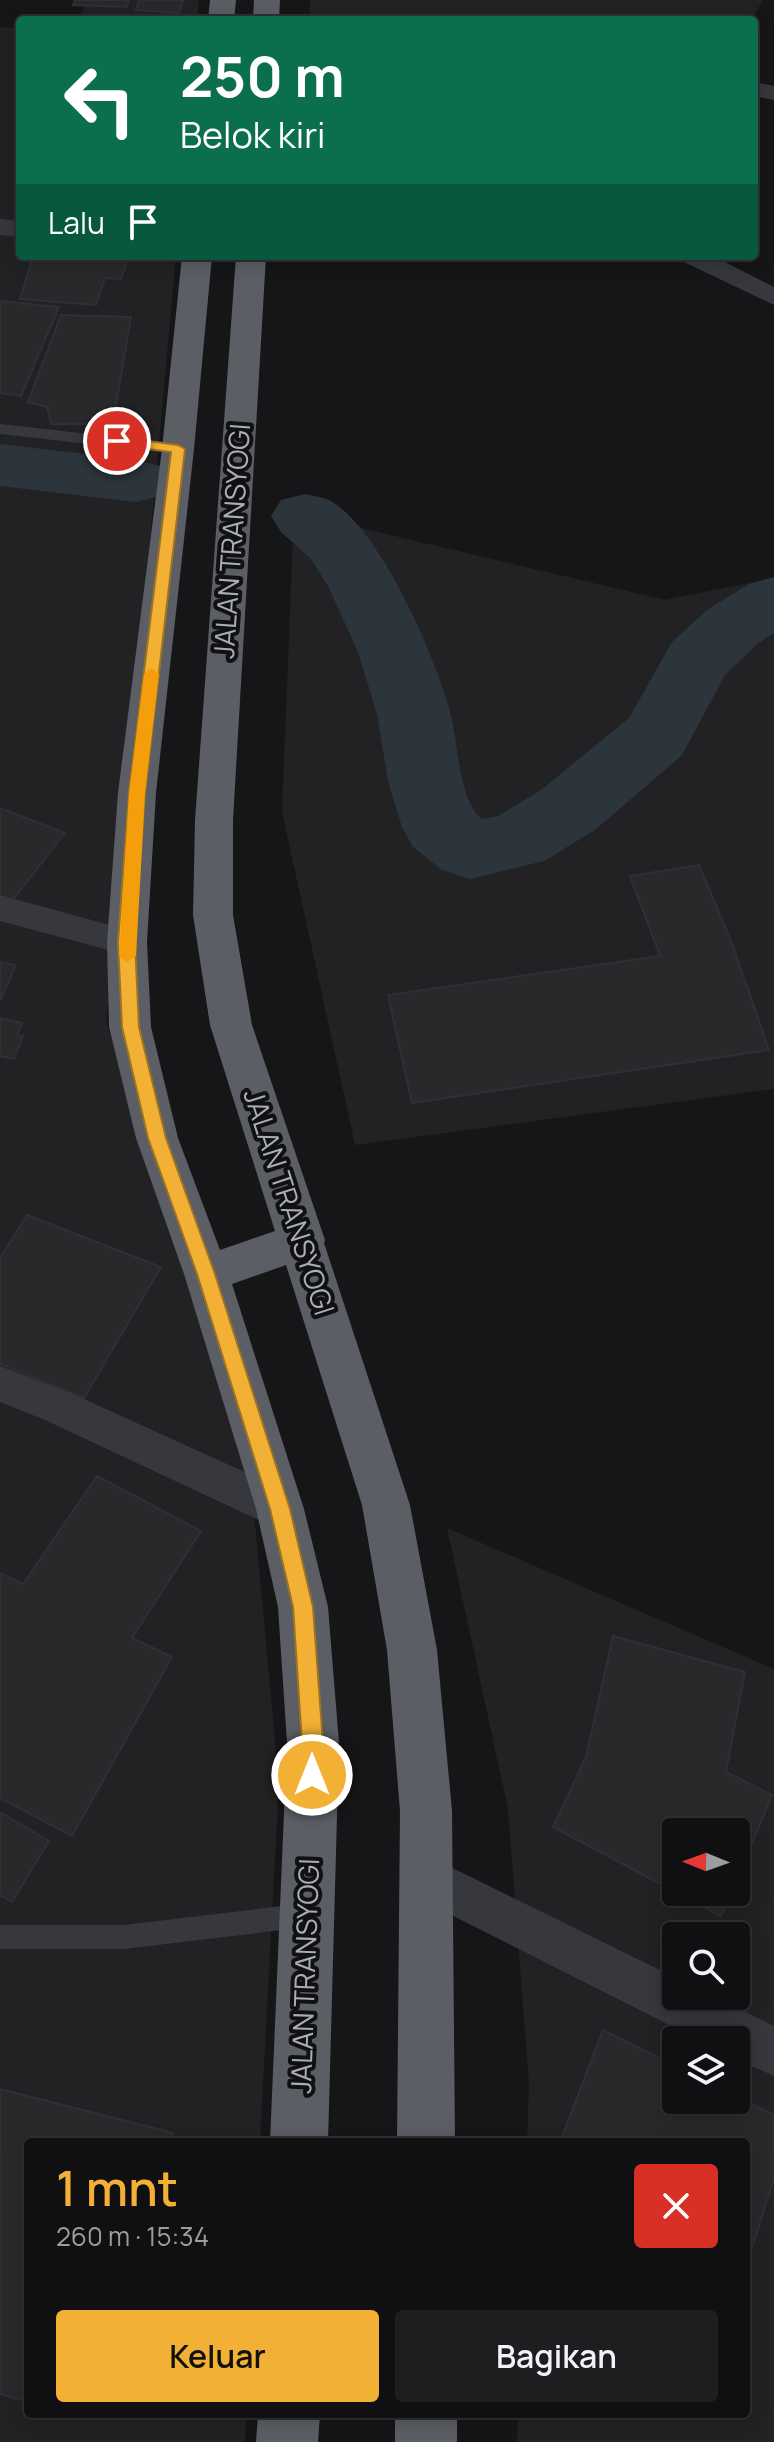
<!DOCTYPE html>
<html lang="id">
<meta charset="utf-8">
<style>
body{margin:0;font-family:Manrope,sans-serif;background:#1e1e20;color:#f1f3f6;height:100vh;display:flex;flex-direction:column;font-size:30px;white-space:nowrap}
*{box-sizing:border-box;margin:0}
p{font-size:26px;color:#9c9d9f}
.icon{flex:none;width:44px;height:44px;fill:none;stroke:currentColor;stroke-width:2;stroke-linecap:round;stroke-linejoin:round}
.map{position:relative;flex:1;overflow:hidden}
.sheet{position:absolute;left:24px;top:2138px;width:726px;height:280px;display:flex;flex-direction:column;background:#101012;border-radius:8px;box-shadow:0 4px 20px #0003,0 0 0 2px #303032}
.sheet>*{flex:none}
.top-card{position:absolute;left:16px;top:16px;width:742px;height:244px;border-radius:8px;box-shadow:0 4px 20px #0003,0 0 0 2px #303032;background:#0b6e4f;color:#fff;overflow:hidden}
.needle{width:52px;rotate:271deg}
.tools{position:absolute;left:662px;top:1818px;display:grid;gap:16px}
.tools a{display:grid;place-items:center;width:88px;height:88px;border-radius:8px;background:#101012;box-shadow:0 4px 20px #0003,0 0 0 2px #303032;font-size:40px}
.pin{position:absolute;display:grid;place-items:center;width:68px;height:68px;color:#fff;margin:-34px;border:4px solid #fff;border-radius:50%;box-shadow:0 2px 8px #0007}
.me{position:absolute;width:88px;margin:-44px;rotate:0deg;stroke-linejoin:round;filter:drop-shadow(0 0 6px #0008)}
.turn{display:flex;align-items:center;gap:28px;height:168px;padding:0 32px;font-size:36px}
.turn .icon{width:104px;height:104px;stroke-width:2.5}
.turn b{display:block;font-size:56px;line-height:68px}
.then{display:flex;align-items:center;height:76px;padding:0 32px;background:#0003;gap:16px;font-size:30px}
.round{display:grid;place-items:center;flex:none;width:84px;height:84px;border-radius:8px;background:#1e1e20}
.head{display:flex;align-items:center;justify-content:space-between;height:136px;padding:0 32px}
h1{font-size:48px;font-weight:600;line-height:60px;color:#f2b134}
.action{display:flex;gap:16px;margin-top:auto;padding:16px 32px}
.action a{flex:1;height:92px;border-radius:8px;background:#f2b134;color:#111;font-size:32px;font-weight:600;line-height:92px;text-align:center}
.action a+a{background:#1e1e20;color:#f1f3f6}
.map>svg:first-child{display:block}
.built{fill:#222225;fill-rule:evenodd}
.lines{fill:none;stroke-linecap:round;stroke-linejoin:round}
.river{fill:#2c353c;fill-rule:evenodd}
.building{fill:#29292c;stroke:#303034;stroke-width:2}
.service{fill:#37383d;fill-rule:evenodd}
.minor{fill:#37383d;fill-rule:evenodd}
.trunk{fill:#5b5e65;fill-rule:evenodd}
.route{fill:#f2b134;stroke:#9d7322;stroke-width:2}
.slow{fill:#f59e0b}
.labels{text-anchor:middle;stroke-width:8;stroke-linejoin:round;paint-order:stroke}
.street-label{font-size:28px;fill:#a8adb8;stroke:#111113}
</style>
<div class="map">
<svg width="774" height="2442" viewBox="0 0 774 2442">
<rect width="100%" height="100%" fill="#161618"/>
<g class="built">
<path d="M86,0H199L197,20H80Z"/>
<path d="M310,0H763L752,20H310Z"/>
<path d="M0,27L20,28V256H176L106,1021L251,1481L279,1783L260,2142H28V2414H246L245,2442H0Z"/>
<path d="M294,512L665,600L774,578V1089L355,1145L282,812Z"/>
<path d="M447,1528L774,1669V2442H517L518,2414H746V2142H527L529,2084L508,1809ZM676,1832H736V1892H676ZM676,1936H736V1996H676ZM676,2040H736V2100H676Z"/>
</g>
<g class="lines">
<g class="river">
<path d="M0,444L136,460L160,466L169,481L160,496L136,502L0,486Z"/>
<path d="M305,494C312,496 322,497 329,500C380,527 437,660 451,715C458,744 459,801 482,819L498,816L541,790L629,718L672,642L707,610L749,584L774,577V633L757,644L725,675L682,755L595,830L544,861L469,879L442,870L413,847L402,827L388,781L377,714L358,652L328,586L311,559L281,532L271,516L281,500Z"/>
</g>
</g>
<g class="building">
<path d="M75,0H129L127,7L73,5Z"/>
<path d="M139,0H183L179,13L136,10Z"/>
<path d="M33,256H129L121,279L105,278L96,305L20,299Z"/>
<path d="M0,301L59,307L21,396L0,393Z"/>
<path d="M61,315L131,317L114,417H93L92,424H51L47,407L28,402Z"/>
<path d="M0,808L65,833L8,906L0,903Z"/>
<path d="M699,865L733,946L769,1050L412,1103L388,995L660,956L630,876Z"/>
<path d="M0,962L16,965L0,1001Z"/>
<path d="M0,1018L22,1023L17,1035L23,1036L14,1059L0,1056Z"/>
<path d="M27,1215L161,1267L84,1398L0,1364V1258Z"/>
<path d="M97,1476L201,1531L132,1638L172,1657L72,1836L0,1798V1573L23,1584Z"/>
<path d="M613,1636L745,1672L726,1772L772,1795L736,1882V1832H676V1892H732L721,1916L553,1827L586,1757Z"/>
<path d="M0,1812L49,1841L12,1902L0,1895Z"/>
<path d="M603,2030L676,2066V2100H736V2096L774,2115V2179L747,2263L746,2142H560Z"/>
<path d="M0,2089L173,2133L171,2142H28V2402L0,2394Z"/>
</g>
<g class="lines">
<g class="service">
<path d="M0,424L178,444L185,449L178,454L0,434Z"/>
<path d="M307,1903L316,1906L319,1915L316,1924L307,1927L124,1949H0V1925H124Z"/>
</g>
<g class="minor">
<path d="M754,82L774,86V100L754,96Z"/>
<path d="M0,219L20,221V237L0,235Z"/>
<path d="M680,256H713L774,287V305L684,262Z"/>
<path d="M0,895L139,933L144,942L139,951L127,955L0,921Z"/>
<path d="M0,1366L73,1394L295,1495L301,1509L295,1523L280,1528L265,1523L45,1420L0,1402Z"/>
<path d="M426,1855L676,1978V1996H713L774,2026V2076L736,2059V2040H699L410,1894L403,1878L410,1862Z"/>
</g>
<g class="trunk">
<path d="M210,0H236L234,20H208Z"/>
<path d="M254,0H280L279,20H253Z"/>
<path d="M182,256H212L194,449L156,793L147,942L151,1027L178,1138L220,1250L275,1231L210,1025L193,915L195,820L236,256H266L233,820V915L252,1025L325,1240L324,1243L410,1505L437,1650L452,1811L455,2142H397L400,1811L387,1650L362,1505L286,1265L232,1284L304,1509L328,1607L339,1743L328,2142H270L287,1743L278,1607L256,1509L184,1274L136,1138L109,1027L107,942L118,793L162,449Z"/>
<path d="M258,2414H320L318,2442H256Z"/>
<rect x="395" y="2414" width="62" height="28"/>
</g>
</g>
<path class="route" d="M117,437L178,445L185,449L145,793L135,942L139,1027L166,1138L215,1274L290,1509L313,1607L323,1743L319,1782L312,1786L304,1782L301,1775L302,1743L293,1607L270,1509L197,1274L148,1138L122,1027L118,942L129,793L171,452L112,444L110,441Z"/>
<path class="slow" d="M151,668L159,674L145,793L136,956L127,962L119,956L129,793L144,674Z"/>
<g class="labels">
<g class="street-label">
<text transform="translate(232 541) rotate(-86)" y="10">JALAN TRANSYOGI</text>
<text transform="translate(289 1202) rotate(72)" y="10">JALAN TRANSYOGI</text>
<text transform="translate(305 1976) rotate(-88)" y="10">JALAN TRANSYOGI</text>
</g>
</g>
</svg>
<div class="tools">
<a><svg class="needle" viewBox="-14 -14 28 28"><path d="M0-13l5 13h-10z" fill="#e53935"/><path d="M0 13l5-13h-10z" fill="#9c9d9f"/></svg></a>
<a><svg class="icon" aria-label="search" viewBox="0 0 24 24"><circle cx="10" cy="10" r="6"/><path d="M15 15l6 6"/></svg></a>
<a><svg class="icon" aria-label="layers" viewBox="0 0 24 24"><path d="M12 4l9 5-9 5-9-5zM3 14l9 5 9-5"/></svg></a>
</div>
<div class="pin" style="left:117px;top:441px;background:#d93025"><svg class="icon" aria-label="arrive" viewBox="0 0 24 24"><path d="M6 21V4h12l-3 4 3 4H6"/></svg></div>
<svg class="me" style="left:312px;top:1775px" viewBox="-20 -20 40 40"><circle r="17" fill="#f2b134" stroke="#fff" stroke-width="3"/><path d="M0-11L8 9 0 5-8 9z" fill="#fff"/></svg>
<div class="top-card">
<div class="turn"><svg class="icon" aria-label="left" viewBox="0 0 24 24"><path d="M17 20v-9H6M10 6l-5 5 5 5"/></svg><div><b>250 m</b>Belok kiri</div></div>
<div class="then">Lalu<svg class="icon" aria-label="arrive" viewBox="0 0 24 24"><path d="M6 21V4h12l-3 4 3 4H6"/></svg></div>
</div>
<section class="sheet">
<div class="head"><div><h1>1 mnt</h1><p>260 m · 15:34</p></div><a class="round" style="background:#d93025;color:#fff"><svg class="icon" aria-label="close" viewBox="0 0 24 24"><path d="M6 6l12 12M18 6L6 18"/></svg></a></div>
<div class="action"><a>Keluar</a><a>Bagikan</a></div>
</section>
</div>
